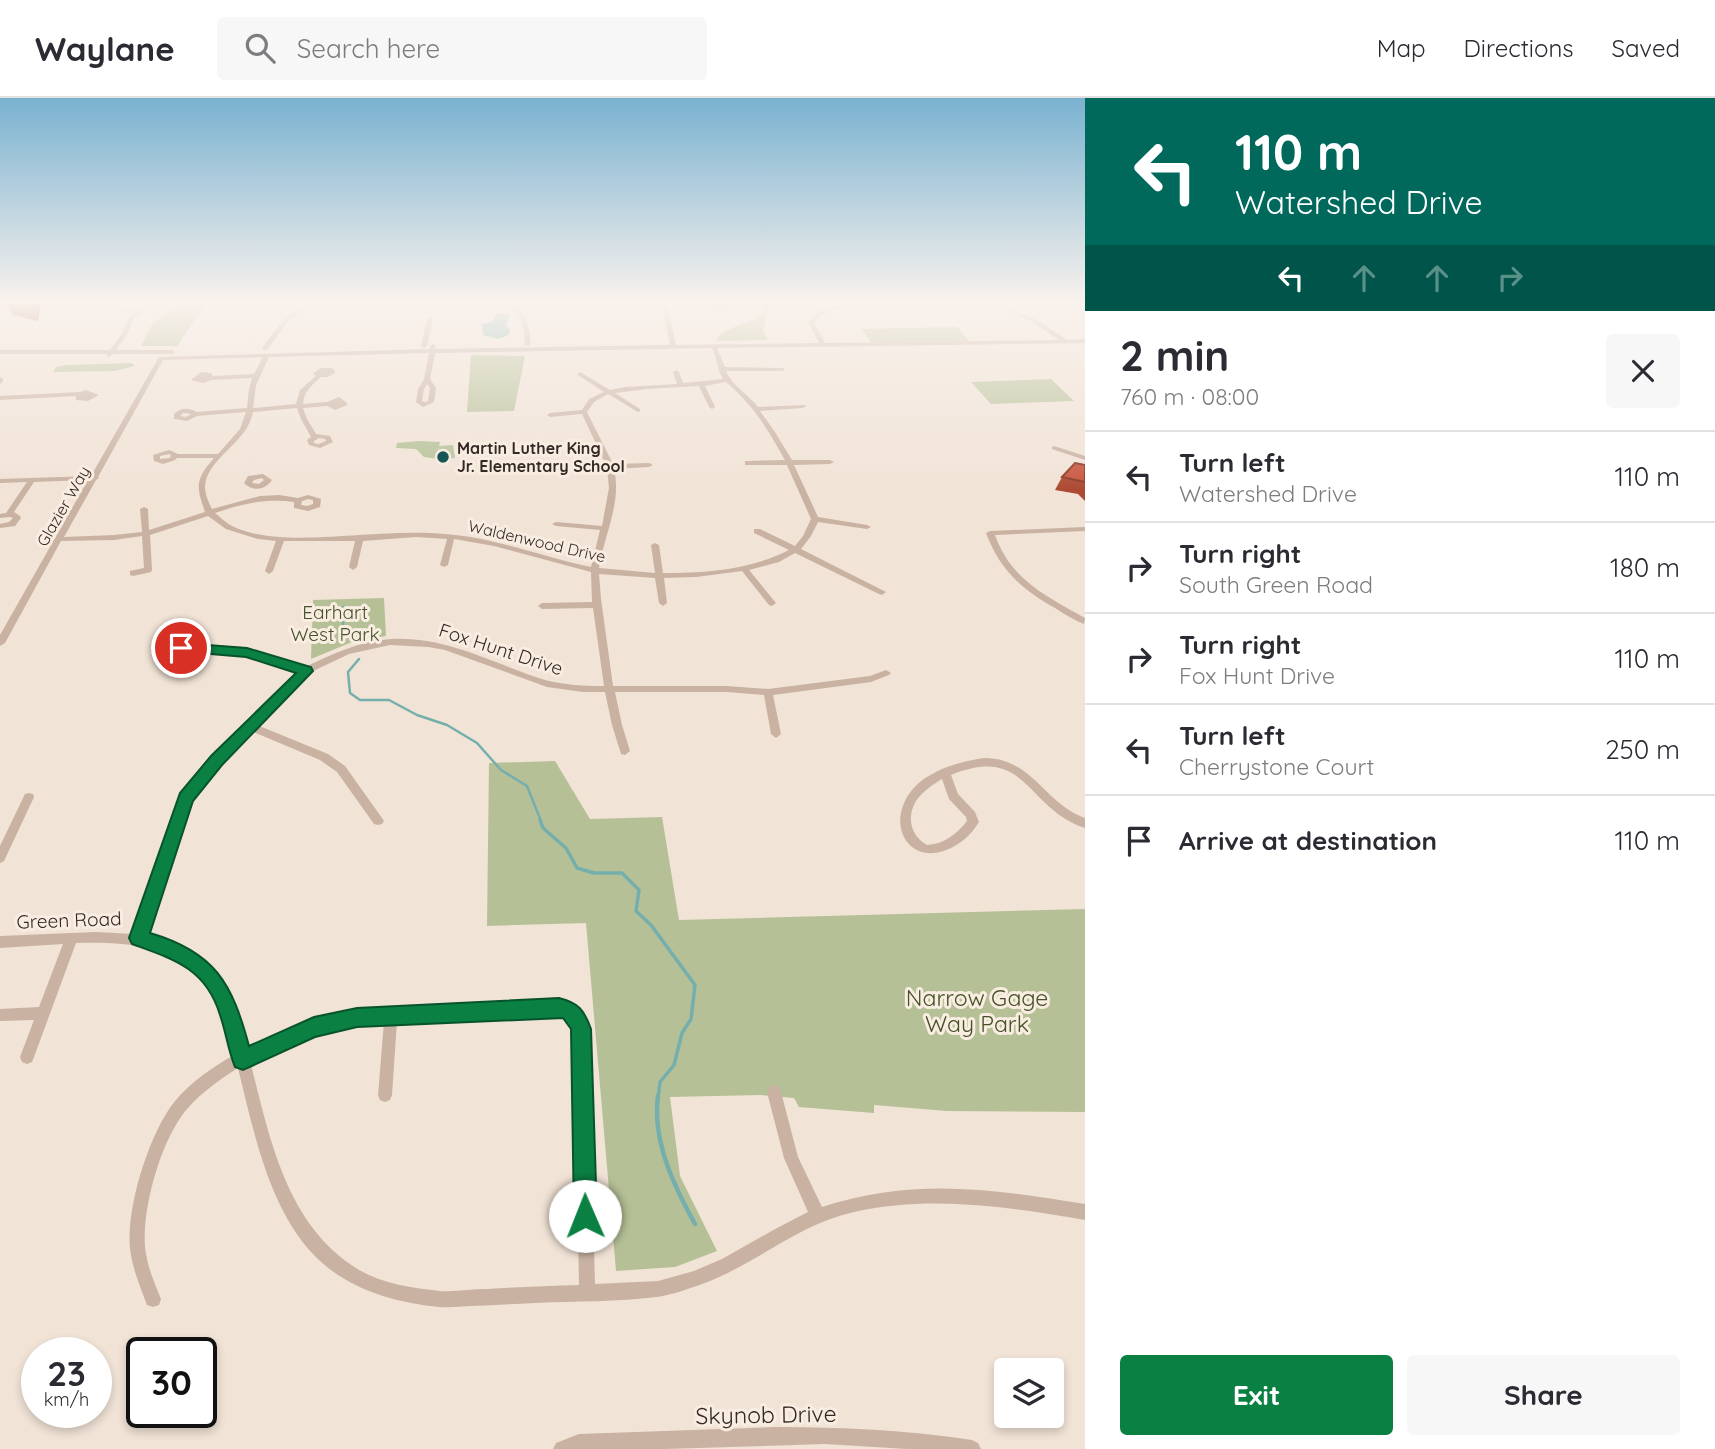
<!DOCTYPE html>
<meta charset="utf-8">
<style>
body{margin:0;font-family:Quicksand,sans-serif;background:#f7f7f7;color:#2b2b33;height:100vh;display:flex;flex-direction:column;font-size:26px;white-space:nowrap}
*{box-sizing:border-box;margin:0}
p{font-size:23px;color:#7c7c81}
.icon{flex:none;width:38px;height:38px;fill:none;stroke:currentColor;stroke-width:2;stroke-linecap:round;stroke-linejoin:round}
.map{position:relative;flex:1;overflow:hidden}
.panel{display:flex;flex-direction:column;background:#fff;width:630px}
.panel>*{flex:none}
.banner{background:#00695c;color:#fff;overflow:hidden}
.buttons{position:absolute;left:994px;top:1260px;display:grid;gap:14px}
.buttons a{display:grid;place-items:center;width:70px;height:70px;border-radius:7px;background:#fff;box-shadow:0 4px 10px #0003;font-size:35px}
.speed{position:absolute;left:21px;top:1239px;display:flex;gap:14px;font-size:35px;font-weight:700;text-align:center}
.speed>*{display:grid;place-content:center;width:91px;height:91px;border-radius:50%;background:#fff;box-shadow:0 4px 10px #0003;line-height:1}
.speed small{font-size:18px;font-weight:400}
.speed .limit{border:4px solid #111;border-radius:10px;background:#fff;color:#111}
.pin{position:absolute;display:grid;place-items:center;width:60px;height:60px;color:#fff;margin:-30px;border:4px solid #fff;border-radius:50%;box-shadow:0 2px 7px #0007}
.me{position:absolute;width:77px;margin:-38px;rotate:359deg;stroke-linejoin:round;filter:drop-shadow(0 0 5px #0008)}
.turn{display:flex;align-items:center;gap:24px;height:147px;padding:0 35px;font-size:32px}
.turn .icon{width:91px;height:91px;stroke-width:2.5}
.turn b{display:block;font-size:49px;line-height:60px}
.lanes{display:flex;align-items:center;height:66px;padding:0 35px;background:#0003;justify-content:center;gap:35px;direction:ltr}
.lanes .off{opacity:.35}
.round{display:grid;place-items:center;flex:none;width:74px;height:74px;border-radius:7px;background:#f7f7f7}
.overview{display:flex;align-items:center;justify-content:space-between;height:119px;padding:0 35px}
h1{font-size:42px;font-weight:700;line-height:52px}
.button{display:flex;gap:14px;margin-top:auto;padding:14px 35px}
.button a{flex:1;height:80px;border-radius:7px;background:#0b8043;color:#fff;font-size:28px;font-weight:700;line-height:80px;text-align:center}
.button a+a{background:#f7f7f7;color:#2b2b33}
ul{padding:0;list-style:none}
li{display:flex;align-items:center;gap:21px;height:91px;padding:0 35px;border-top:2px solid #e1e1e2}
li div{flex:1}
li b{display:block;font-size:26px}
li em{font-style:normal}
header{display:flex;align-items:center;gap:42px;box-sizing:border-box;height:98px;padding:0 35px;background:#fff;border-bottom:2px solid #e1e1e2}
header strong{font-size:33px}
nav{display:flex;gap:38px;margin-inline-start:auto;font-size:24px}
.search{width:490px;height:63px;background:#f7f7f7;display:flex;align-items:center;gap:18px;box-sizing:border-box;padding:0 24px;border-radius:7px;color:#7c7c81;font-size:26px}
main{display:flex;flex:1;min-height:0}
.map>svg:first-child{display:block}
.green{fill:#b5c096}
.water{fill:#75afad}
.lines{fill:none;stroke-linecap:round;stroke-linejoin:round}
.stream-far2{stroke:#75afad;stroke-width:2.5}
.stream-far1{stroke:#75afad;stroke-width:3.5}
.stream{stroke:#75afad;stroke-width:4.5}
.minor{fill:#c9b2a2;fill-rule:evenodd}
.wall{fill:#ad4a34}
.shaded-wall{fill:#8d3c2b}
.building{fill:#c9563d;stroke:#8d3c2b;stroke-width:2}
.route{fill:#0b8043;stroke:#07532c;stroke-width:2}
.poi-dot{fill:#1a5556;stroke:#f9ede2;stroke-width:2.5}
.labels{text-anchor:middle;stroke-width:6;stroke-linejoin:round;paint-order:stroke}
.far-poi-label{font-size:16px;font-weight:bold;fill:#342925;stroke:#f9ede2;text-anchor:start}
.far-street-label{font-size:16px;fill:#342925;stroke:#f9ede2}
.park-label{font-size:19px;fill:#455228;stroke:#f9ede2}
.street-label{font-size:19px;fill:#342925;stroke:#f9ede2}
.near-park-label{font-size:23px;fill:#455228;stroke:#f9ede2}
.near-street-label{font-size:23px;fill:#342925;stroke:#f9ede2}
</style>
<header>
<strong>Waylane</strong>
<div class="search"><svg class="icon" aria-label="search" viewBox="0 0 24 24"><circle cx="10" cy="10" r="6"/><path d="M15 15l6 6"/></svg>Search here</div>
<nav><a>Map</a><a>Directions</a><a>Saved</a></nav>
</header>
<main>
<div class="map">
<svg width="1085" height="1351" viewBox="0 0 1085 1351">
<rect width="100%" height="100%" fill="#f1e3d6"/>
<g class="green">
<path d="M184,203H208L177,248H141L153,225Z"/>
<path d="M707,203H781L770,206L763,232L768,242L715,243C725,226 753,229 765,211L758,206L713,213Z"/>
<path d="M957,229L969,243L871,244L861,231Z"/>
<path d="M471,257L525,258L514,313L467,314Z"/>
<path d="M131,265L135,268L114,273L53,274L56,269L67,267Z"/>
<path d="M1051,281L1074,303L991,306L971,284Z"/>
<path d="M419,343L440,344L439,348L453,347L455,360L441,361L438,348L439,361L424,359L416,351L396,350L397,345Z"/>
<path d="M384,500L386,538L352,544L311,561L313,502Z"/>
<path d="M555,663L590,721L662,719L679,822L1085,811V1014L947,1013L874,1007V1015L799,1009L794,1000L760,997L670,999L680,1078L717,1153L675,1169L616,1173L586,825L487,828L489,665Z"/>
</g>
<path class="water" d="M502,215L510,217L506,227L510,232L508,237L498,241L483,237L482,226L492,224L496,216Z"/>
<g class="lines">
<g class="stream-far2">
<path d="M343,509V527L352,540"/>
<path d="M359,561L348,574L350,595L360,602H389L417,617L447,627L477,645L501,672L527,688L541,723"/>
</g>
<path class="stream-far1" d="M540,722L543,730L566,750L577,770L594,775H622L639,792L636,813L651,827L695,887L691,921L682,935L674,967L660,984L658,1000"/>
<path class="stream" d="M658,998C652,1043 674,1088 695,1126"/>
<g class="minor">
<path d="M99,203C112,202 126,214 140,211C149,210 153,203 162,203L134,220L127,237L116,252H172L175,254L172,256H113L109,259L107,258V256H0V252H110L121,237L130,218L137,214L110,210Z"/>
<path d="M315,203H322L302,212L289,222L267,252H263L262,251C276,229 290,212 315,203Z"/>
<path d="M500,203C523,203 532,229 530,248L525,247C524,219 520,218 500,203Z"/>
<path d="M661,203H666L676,247L819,245L808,224C811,221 813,218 816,216C830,206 880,202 898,203C872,213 834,202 814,224L825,245L1059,242L1031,223L983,203H990L1035,221L1067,242L1085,241V245L717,250L725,269L784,270V272L782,273H726C732,288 748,296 758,309L805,307L806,308L803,310L760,313L775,334L792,362H830L834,364L830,366L794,367L818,419L867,427L871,429L867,431L818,424L811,438L801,451L886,494L882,497L879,496L795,455L779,464L749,472L776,505L772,508L769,507L742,473L696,479L664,480L667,505L663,508L659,505L655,480L599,476L601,501L613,588H727L768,591L870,578L886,572L891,575L889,577L871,584L773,597L781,636L776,640L771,636L764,597L727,594H615L622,627L630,653L625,657L621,656L612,627L605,594H583L547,589L445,552L428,549L390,547L349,556L309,575L257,627L328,656L345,668L382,720L384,723L382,726L378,727L374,726L337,674L320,662L251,633L220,665L191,702L145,838C217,857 228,881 246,951L286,933L311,924L356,914L559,903C575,908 581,915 588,931L595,1186L658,1183L694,1173L722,1161L777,1130L808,1114L784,1060L767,994L769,989L774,987L779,989L781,994L798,1059L822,1109C914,1079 991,1091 1085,1106V1122C1008,1109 932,1097 854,1114C798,1126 755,1167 702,1186C688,1191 672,1197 657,1199C618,1204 575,1203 535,1205C514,1206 493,1207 472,1208C461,1208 450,1210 440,1209C394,1205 344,1190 312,1155C268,1107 253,1031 238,970C219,982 202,994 187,1011C161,1041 142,1110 145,1149C147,1168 154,1184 161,1201L159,1207L153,1209L147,1207C140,1188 132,1170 130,1150C126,1110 149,1035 175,1003C192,983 213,969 234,957C229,934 224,910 212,891C184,846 123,844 76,845L34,959L32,964L27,966L22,964L20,959L34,922L0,923V911L39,909L63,846L0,850V838L96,834L133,836L182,697L212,659L299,574L246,557L161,551L156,548L161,545L247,551L305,569C332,556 360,543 391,541C447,538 494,566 545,582C564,587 585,588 604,588L593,510L542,511L538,508L542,505L592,504L591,474L494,448L454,441L448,467L444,469L440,467L447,441L416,439L363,443L357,469L353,472L349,469L355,443H284L273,473L269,476L265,473L276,443L258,441L226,431L208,418L150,437L152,472L151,474L133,478L130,477V473L144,470L142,438L114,442L61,443L5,545L0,548V537L88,382L34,384L14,414L20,418L21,420L15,428L0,430V426L9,424L13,420L10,419L0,420V416L6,415L27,384L0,385V381L91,378L159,259L429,251L431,247L433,246L436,248L435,251L670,247ZM712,250L719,270L718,271L723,281L683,285L679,274L676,272L673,274L677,286L625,289L610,292L580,274L578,275V277L604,294L589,301L582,312L550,315L547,317L550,319L582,316L606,367L576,368L572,370L576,372L607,371L609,390L602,428L556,424L552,426L556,428L600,432L591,469C546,460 502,442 455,437C424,433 390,435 359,437C323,439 266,445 232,428C226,425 220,419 215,415C241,406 266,400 294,404V410L308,413L320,409L321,401L308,397L298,400L279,397L260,398L212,411C209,405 205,397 205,389C206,360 248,345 253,314L297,310L301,321L311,339L307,342L309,347L320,350L333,344L330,338L316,336L307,321L303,310L327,308L335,312L347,307V305L339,299L327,304L303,306C304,293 312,287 321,279H327L335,275V273L332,270H320L314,275L313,276L316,278L300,292L296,306L253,310L256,287L269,259L429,255L424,281L418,291L416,304L423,309L434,304L436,290L430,281L435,255ZM263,259L254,276L213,278L211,275L201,274L191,282L203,285L212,282L252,280L249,291L247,310L196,314C189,309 180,310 174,316V321L187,323L197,318L246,314L240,331L218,356H178L169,352L153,357L154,363L163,366L175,362L177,360H214C195,382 196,388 205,414L149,432L148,411L144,409L140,411L142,434L114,437L64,439L96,382L99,380L98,379L163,262ZM726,284C754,308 767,330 785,362L748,363H745V367H787L811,421L803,438L795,448L760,431H754V435L789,452C750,472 706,475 663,475L659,447L655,445L651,447L655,475L599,470C604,437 622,405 614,371L649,369L653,367L649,365L613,366L587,314L594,304L608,296L638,314L640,313V311L615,295L647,291L699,288L709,309L712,311L715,309L705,288ZM427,286L430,290L428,303L424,304L422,303L424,291ZM183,315L191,316L186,319L180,318ZM319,340L325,341L326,343L319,346L314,345V343ZM169,356L171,357L170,360L160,361V358ZM308,401L313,402V406L307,408L301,407L302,403ZM559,915L568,921L574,931L579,1187C548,1188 518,1189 488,1191C472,1191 455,1194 440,1193C411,1190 377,1185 353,1168C285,1123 269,1037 250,963C292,942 336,926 384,924L378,997L380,1002L385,1004L390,1002L392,997L397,923Z"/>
<path d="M430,219L433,221L427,248L424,250L421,248L427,221Z"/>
<path d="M0,279L3,281V284L0,286Z"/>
<path d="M86,292L99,297L88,303L76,302V298L0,302V298L80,294Z"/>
<path d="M1054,348L1085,358V362L1052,351V349Z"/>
<path d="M263,376L272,382C265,392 253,394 244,385L248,378ZM262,380L264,382L259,386L252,385L254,382Z"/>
<path d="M1085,429V433L995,437C1011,482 1046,498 1085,520L1084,526C1074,522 1064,516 1055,510C1021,491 1000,472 986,435L990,433Z"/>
<path d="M984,660C1033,660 1044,706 1085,720V730C1024,709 1028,646 951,677L958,696L975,714L979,724C971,737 960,747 946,752C912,766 890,733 905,703C918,675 956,664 984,660ZM942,681L949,701L966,719L967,723C957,736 944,746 927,747C911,738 906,720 916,703C922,694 932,687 942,681Z"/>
<path d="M29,695L33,696L34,699L4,763L0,765V748L25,696Z"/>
<path d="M776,1329C842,1329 906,1332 972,1342L978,1345L981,1351H907L825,1346L665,1351H553L556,1345L579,1336Z"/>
</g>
</g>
<g class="wall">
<path d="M11,203H37L40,211L38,223L13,217L7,206Z"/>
<path d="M1085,367V403L1078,396L1055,392L1062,379Z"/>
</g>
<path class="shaded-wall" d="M32,203H37L40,211L38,223L32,212Z"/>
<g class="building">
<path d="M11,203H35L32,212L7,206Z"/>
<path d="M1075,365L1085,367V384L1062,379Z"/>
</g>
<linearGradient id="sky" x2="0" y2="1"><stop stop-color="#7ab2d0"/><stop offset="0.52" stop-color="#f9f2ed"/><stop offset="1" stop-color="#f9f2ed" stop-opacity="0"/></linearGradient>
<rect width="1085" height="392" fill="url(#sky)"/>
<path class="route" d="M181,545L247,550L311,569L313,573L222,667L193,703L150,835C215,854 232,885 249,948L314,919L357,910L559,900C579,905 584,912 591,931L597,1118L593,1126L585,1130L577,1126L574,1118L571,931L563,920L357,929L315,939L243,972L235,969C228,952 226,934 220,917C206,870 173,861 132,846L129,840L180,695L211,658L296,575L246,559L176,553V546Z"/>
<circle class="poi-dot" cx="443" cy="359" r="7"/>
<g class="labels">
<g class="far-poi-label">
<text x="457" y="356">Martin Luther King<tspan x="457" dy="18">Jr. Elementary School</tspan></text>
</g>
<g class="far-street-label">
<text transform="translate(63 408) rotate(-60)" y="6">Glazier Way</text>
<text transform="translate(537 443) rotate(13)" y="6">Waldenwood Drive</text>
</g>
<g class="park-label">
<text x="335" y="521">Earhart<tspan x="335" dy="22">West Park</tspan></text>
</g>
<g class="street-label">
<text transform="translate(501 551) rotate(18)" y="7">Fox Hunt Drive</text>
<text transform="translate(69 822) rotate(-2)" y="7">Green Road</text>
</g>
<g class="near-park-label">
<text x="977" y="908">Narrow Gage<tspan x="977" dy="26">Way Park</tspan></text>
</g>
<g class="near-street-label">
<text transform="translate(766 1317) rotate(-1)" y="8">Skynob Drive</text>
</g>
</g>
</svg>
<div class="buttons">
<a><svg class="icon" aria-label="layers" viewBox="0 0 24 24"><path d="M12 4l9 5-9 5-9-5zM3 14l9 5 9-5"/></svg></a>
</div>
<div class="speed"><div>23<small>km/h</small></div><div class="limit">30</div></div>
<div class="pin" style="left:181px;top:550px;background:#d93025"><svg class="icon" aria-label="arrive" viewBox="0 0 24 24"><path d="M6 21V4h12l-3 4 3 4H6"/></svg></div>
<svg class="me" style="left:585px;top:1118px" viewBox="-20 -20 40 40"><circle r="19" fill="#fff"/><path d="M0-13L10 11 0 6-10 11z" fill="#0b8043"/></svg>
</div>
<section class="panel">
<div class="banner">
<div class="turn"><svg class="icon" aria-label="left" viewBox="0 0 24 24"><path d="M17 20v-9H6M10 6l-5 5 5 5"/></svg><div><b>110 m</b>Watershed Drive</div></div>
<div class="lanes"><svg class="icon" aria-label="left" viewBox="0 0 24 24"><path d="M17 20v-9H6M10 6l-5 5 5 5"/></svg><svg class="icon off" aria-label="ahead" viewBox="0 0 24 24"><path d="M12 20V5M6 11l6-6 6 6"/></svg><svg class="icon off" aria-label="ahead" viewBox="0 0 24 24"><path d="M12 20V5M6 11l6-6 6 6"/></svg><svg class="icon off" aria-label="right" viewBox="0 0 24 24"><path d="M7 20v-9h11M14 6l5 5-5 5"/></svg></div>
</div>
<div class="overview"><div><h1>2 min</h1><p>760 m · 08:00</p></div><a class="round"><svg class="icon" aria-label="close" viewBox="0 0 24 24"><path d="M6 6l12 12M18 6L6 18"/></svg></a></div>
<ul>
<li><svg class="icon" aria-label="left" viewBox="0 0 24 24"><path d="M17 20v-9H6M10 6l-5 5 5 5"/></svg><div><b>Turn left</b><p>Watershed Drive</p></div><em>110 m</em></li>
<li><svg class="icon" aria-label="right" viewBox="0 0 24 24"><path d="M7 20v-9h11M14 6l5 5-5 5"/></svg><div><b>Turn right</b><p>South Green Road</p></div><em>180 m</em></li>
<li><svg class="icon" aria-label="right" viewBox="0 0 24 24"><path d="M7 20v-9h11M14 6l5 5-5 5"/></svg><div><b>Turn right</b><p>Fox Hunt Drive</p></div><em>110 m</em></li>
<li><svg class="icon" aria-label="left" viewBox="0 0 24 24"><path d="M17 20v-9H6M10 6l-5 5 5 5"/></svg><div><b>Turn left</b><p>Cherrystone Court</p></div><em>250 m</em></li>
<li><svg class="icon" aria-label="arrive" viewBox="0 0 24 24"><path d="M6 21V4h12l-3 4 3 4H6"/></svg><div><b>Arrive at destination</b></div><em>110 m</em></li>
</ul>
<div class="button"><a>Exit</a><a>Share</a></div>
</section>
</main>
